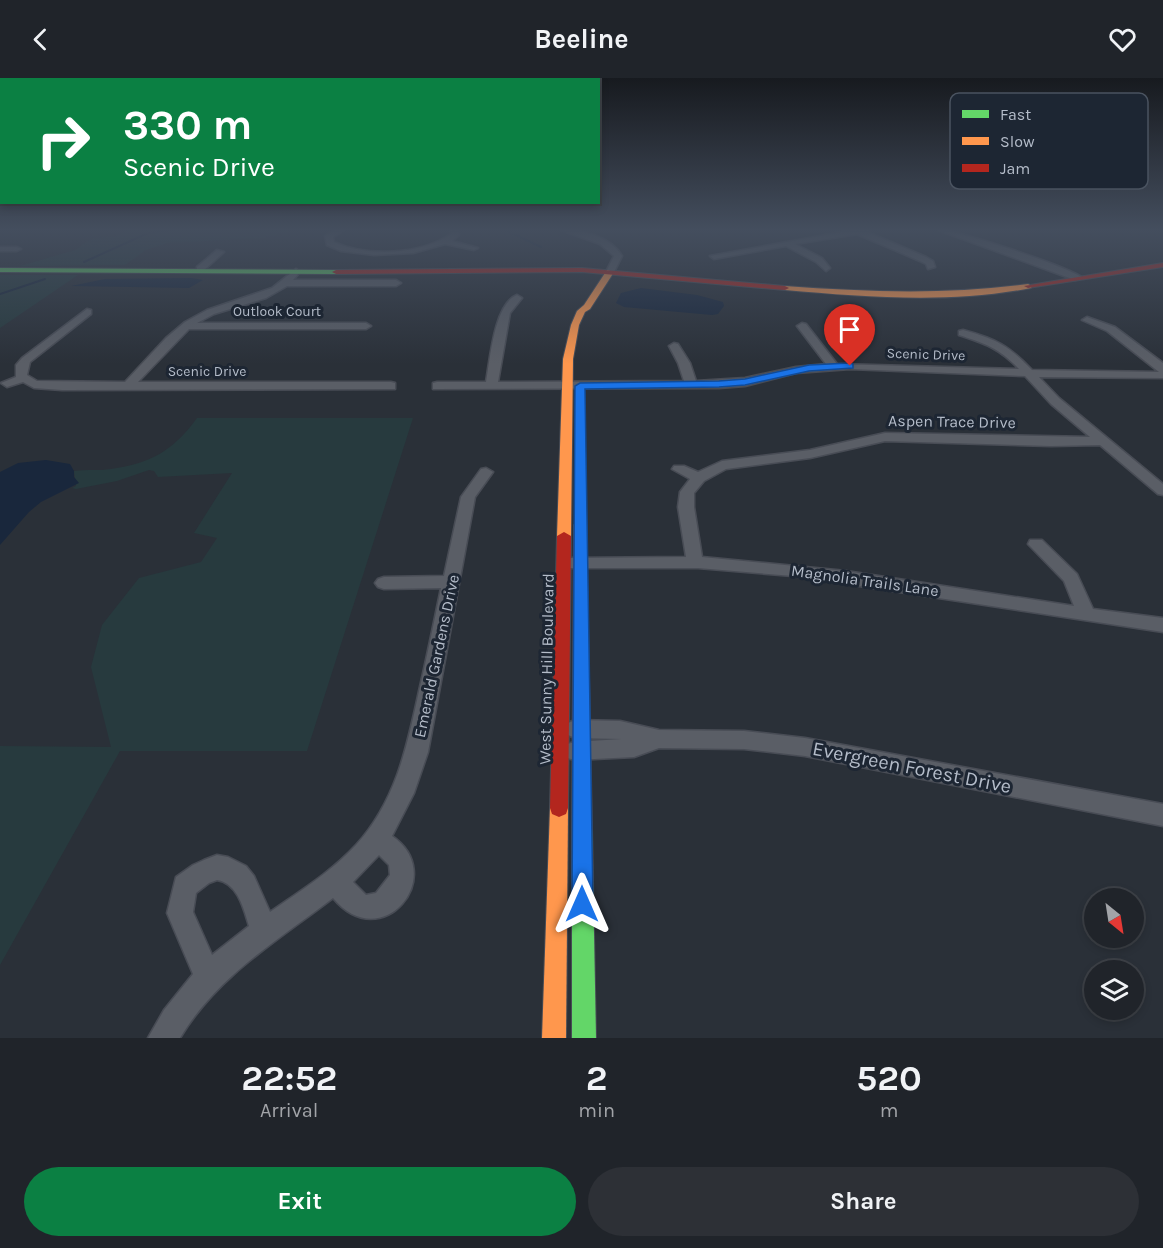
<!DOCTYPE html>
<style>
body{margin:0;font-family:Karla,sans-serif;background:#2d3036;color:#f1f3f6;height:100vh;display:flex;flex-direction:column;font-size:22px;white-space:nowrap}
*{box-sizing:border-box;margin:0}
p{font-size:20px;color:#a2a4a8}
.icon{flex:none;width:33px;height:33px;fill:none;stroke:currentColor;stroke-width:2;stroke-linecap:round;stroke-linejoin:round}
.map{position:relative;height:960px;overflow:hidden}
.panel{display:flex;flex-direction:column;background:#20242a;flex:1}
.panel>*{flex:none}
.banner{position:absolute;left:0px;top:0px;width:600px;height:126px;box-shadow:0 3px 9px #0003,0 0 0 2px #3d4147;background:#0b8043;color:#fff;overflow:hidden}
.needle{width:39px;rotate:150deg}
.controls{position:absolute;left:1084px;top:810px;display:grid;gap:12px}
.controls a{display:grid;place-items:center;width:60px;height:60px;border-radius:50%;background:#20242a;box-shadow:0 3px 9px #0003,0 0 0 2px #3d4147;font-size:30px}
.pin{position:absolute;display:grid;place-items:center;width:51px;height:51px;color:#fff;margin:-62px -26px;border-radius:50% 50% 50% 0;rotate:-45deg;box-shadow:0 0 6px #0007}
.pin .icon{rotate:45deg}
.me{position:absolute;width:66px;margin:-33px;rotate:0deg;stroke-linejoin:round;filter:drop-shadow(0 0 4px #0008)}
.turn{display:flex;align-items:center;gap:21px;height:126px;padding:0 24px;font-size:27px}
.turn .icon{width:78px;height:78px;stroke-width:2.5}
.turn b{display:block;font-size:42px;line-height:51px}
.eta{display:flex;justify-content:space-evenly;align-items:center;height:102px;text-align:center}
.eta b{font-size:36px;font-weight:700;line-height:42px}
.cta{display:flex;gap:12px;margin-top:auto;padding:12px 24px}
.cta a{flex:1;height:69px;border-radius:36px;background:#0b8043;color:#fff;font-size:24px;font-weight:700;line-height:69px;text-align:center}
.cta a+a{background:#2d3036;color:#f1f3f6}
header{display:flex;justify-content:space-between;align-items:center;height:78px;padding:0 24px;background:#20242a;font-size:27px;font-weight:700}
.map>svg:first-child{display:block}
.green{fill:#273a3e}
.water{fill:#19273c}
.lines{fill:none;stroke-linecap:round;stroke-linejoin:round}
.stream{stroke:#19273c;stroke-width:2}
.street-casing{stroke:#484c55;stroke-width:3}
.fast-casing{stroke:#484c55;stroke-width:2}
.slow-casing{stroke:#484c55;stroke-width:2}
.jam-casing{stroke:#484c55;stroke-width:2}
.street{fill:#5a5e66;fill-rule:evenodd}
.fast{fill:#63d668;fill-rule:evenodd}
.slow{fill:#ff974d;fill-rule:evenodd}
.jam{fill:#b3261e;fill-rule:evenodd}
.route{fill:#1a73e8;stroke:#114b97;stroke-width:1.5}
.labels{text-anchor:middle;stroke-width:6;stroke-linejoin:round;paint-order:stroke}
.far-street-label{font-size:14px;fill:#b4bcc9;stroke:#1d2633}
.street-label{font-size:16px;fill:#b4bcc9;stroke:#1d2633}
.near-street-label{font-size:20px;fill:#b4bcc9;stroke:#1d2633}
.key{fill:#1d2633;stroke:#4a5360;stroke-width:1.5}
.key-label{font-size:16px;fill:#b4bcc9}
</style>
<header><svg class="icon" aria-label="back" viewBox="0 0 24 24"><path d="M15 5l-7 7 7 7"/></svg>Beeline<svg class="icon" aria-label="heart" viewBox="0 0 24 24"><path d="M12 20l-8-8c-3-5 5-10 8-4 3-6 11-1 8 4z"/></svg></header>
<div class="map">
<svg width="1163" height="960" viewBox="0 0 1163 960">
<rect width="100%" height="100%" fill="#2a3038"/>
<g class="green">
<path d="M126,152H292L264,160L167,165L146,172L125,187L20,188L75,172L91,161L117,158Z"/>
<path d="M0,197H78L0,250Z"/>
<path d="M197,340H413L307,673H120L0,887V668L111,669L91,589L102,547L139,500L201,484L217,460L194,455L232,395L158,399L154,393L149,392L117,403L76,411L72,410L76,408L74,393C87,391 99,393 111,391C151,385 173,373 197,340Z"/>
</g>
<g class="water">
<path d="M191,200L203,202L189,210L71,208L105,201Z"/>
<path d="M641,210L697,217L723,224L724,228L718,236L712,237L624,229L616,225L621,215Z"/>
<path d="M46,382L70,386L74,393V399L79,405L41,424L29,434L0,467V394L18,385Z"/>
</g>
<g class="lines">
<g class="stream">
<path d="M505,152L541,169"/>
<path d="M84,184L148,155L172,152"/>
<path d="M0,216L45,201"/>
</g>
<defs>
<g id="street">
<path d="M335,152H344L333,159L334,164C367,179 421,177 451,156L450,152H458L459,157L452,163L478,170L474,172L445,166L413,175L374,177L341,173L327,167L325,158Z"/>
<path d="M561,152C582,151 611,159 622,178L613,196L606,194L614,178L600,166Z"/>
<path d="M853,152H869L867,154L926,179L933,183L935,189L928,191L926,186L920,183L857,156L795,166L822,180L830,190L826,193L816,184L786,168L714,181L710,178Z"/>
<path d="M938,152C956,151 1068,189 1083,200L1075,202Z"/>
<path d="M0,169H17L21,171L17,173H0Z"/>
<path d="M217,172L224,174L203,193H197V189Z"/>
<path d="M296,191L300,194L293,202H396L401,205L396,208H287L266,220L214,236L197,245H366L371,248L366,251H189L138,304H391L395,305V311L62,312L34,310L23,304L7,309L1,305L16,299V287L22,280L87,231L91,232V236L30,284L27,297L37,303L125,304L166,260L185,244L207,232L272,210Z"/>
<path d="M517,217L522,220L510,235L498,304L684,303L678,285L669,268L674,265L678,266L690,285L696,303L745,300L796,289L826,286L797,248L802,245L806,246L837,286L1019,291C999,270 986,266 959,257V253L963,252C996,261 1008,267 1032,292L1159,294L1107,253L1082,242L1087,239L1115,249L1163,285V300L1039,299L1059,320L1163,406V417L1158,416L1100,367L1051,368L885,363L810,380L726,391L704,403L694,415V429L702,479L846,493L1074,528L1064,503L1028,466L1030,462H1042L1077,496L1093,531L1163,540V554L793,498L698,490H565L563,486L565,482L571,480L686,479L678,429L680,414L690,401L672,391L674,388H684L698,394L722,383L810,372L885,355L1090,359L1051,326L1025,298L850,291L796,295L745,308L719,310L433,311V305L437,304H486C490,282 494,226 517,217Z"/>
<path d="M486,390L493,394L475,419L428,674L414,715L392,758C449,797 382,879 333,820C277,863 217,898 180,960H148L164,932L193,896L167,835L176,799L193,787L204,782L217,777L228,779L246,788L254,798L270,834C300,813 331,794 356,767C396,723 407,669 419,613C427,579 434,544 441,510L384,511L378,509L375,505L378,501L384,499L444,498L461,419L481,391ZM379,777L389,787L390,797L376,815L366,817L353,804ZM217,802C238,805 244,832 249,848L212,877L193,834L196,815L209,805Z"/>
<path d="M575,642L620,643L659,652L744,653L805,660L1163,726V748L805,678L744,671L659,670L634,679L575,682L567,680L564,673L567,666L575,664L621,661L575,660L568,657L564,651L568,645Z"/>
</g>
<g id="fast">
<path d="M0,190L336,192L340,194L336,196L0,194Z"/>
<path d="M582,741L589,743L592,750L596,960H572V750L575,743Z"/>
</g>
<g id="slow">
<path d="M607,192L614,194L590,231L585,234L579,247L573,281L571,458L564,462L557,458L563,281L571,247L577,233L584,227Z"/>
<path d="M1028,206L1032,208L1031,210C950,226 866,219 785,212L781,210L785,208C867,214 947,217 1028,206Z"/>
<path d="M559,721L566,724L568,730L566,960H542L550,730L552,724Z"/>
</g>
<g id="jam">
<path d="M1163,185V189L1028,210L1024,208Z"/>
<path d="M582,190L785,208L789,210L785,212L582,194L336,196L332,194L336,192Z"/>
<path d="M580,443L586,447L592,750L589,757L582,759L575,757L572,750L574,447Z"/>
<path d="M564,454L571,458L568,730L566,736L559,739L552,736L550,730L557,458Z"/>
</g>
</defs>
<use href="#street" class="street-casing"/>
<use href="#fast" class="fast-casing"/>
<use href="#slow" class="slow-casing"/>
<use href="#jam" class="jam-casing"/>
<use href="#street" class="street"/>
<use href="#fast" class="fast"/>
<use href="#slow" class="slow"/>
<use href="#jam" class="jam"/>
</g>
<linearGradient id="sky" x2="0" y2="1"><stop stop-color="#171a1f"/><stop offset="0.53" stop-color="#444e5e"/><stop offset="1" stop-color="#444e5e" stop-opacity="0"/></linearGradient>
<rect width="1163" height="286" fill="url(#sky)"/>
<path class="route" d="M850,285L853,286V290L809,293L745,307L719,309L585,311L593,826L590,834L582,837L575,834L572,826L575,308L580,305L719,303L745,301L809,287Z"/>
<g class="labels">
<g class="far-street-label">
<text x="277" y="238">Outlook Court</text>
<text transform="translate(926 276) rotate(2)" y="5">Scenic Drive</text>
<text x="207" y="298">Scenic Drive</text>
</g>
<g class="street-label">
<text transform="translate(952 343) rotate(1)" y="6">Aspen Trace Drive</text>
<text transform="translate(865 502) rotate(8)" y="6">Magnolia Trails Lane</text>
<text transform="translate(436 578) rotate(-78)" y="6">Emerald Gardens Drive</text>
<text transform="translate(546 591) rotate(-89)" y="6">West Sunny Hill Boulevard</text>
</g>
<g class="near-street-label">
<text transform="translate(912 689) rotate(11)" y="7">Evergreen Forest Drive</text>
</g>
</g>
<rect x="950" y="15" width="198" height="96" rx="9" class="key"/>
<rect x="962" y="32" width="27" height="8" fill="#63d668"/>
<rect x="962" y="59" width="27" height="8" fill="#ff974d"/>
<rect x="962" y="86" width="27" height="8" fill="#b3261e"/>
<g class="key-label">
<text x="1000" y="42">Fast</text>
<text x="1000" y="69">Slow</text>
<text x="1000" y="96">Jam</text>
</g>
</svg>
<div class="controls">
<a><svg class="needle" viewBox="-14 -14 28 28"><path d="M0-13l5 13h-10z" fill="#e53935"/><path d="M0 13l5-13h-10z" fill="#a2a4a8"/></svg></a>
<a><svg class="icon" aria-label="layers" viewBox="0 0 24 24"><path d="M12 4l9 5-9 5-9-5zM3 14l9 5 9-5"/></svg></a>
</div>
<div class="pin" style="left:850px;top:288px;background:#d93025"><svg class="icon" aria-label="arrive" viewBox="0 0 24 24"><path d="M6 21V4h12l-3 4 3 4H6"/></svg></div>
<svg class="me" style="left:582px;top:826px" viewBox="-20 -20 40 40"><path d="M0-17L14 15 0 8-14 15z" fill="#1a73e8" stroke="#fff" stroke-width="4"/></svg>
<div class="banner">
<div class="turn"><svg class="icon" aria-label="right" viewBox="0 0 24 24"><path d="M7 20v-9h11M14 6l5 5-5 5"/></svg><div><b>330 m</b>Scenic Drive</div></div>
</div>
</div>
<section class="panel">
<div class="eta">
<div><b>22:52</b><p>Arrival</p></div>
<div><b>2</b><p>min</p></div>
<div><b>520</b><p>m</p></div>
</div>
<div class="cta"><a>Exit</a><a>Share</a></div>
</section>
